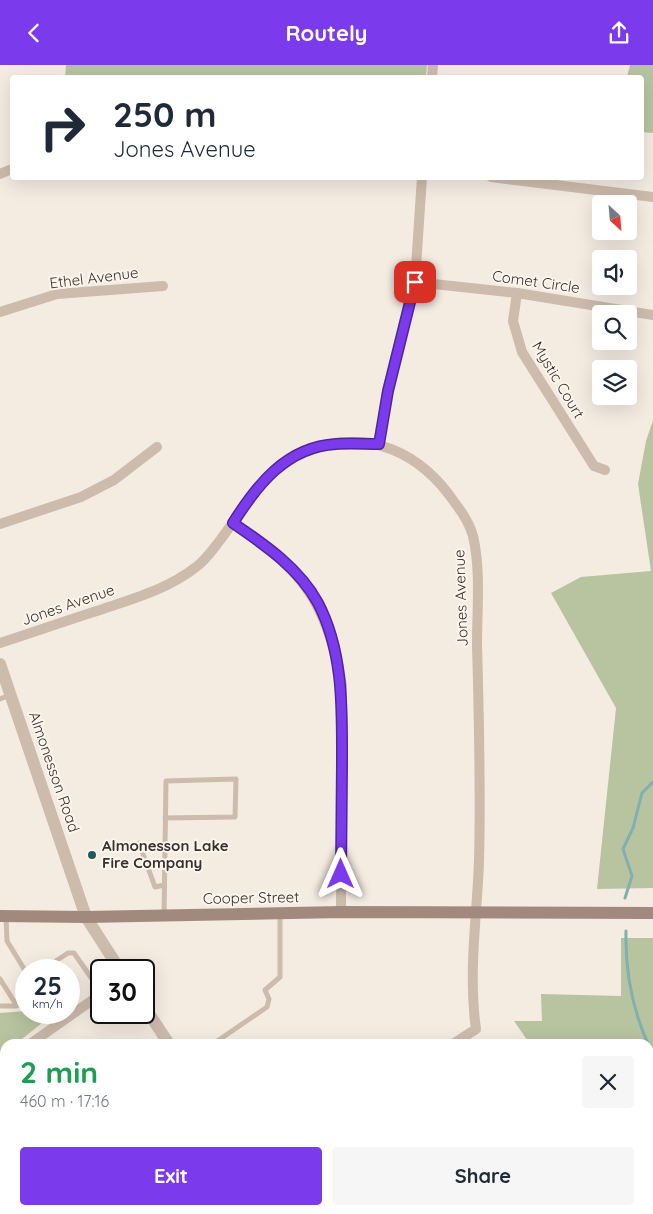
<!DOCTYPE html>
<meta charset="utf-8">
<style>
body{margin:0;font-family:Quicksand,sans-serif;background:#f6f6f7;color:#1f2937;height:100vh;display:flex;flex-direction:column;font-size:19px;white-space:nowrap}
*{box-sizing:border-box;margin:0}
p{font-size:16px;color:#747a83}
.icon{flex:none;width:28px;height:28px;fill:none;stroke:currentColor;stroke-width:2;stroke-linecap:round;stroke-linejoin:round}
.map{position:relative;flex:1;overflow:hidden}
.drawer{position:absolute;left:0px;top:974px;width:654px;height:176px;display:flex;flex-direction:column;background:#fff;border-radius:15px 15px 0 0;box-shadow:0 5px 20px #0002}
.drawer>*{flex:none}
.guide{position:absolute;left:10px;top:10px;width:634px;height:105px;border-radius:5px;box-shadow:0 5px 20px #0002;background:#fff;color:#1f2937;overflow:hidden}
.needle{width:32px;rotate:154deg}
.fabs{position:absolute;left:592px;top:130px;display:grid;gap:10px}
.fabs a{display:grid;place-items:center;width:45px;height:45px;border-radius:5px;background:#fff;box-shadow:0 5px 20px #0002;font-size:25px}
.speed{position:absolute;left:15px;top:894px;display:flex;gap:10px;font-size:25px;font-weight:700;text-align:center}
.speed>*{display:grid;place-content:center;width:65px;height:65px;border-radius:50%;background:#fff;box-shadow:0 5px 20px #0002;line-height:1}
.speed small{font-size:12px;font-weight:400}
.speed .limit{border:2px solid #111;border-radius:8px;background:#fff;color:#111}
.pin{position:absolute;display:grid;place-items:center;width:42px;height:42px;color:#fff;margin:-21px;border-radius:10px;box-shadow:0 2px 8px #0006}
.me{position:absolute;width:55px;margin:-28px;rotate:0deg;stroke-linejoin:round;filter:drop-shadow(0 0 4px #0008)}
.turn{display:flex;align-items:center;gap:18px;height:105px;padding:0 20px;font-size:22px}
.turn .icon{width:65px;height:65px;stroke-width:2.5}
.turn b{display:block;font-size:35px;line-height:42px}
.round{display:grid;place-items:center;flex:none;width:52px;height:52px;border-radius:5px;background:#f6f6f7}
.summary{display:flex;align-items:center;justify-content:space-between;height:85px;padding:0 20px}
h1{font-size:30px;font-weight:800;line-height:38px;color:#1e9e55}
.cta{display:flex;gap:10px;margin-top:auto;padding:10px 20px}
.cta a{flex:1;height:58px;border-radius:5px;background:#7c3aed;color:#fff;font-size:20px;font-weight:800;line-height:58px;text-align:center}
.cta a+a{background:#f6f6f7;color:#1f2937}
header{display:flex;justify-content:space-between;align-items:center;height:65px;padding:0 20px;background:#7c3aed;color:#fff;font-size:22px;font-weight:800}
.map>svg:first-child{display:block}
.green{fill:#b8c4a0}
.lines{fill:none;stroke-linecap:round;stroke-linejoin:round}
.stream{stroke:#7fb0b2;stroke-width:3}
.service{stroke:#cdbbac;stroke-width:5}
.minor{stroke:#cdbbac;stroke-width:10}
.tertiary{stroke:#cdbbac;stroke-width:12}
.secondary{stroke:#a18a7d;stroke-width:12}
.route-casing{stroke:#51269a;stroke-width:12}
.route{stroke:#7c3aed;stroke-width:9}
.poi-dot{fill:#1f5a5e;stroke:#fbf5ee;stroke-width:2}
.labels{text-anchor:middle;stroke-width:4;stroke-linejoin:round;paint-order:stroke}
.street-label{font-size:15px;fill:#3b302b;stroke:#fbf5ee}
.poi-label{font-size:15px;font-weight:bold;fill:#3b302b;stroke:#fbf5ee;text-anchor:start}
</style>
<header><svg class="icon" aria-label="back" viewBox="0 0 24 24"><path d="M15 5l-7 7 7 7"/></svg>Routely<svg class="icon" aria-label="share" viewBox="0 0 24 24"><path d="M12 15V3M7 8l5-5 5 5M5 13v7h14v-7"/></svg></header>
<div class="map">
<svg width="653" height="1149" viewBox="0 0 653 1149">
<rect width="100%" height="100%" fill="#f4ebe1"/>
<g class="green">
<path d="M66,0H427L426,12H65Z"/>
<path d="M630,0H653V68L641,67V12H627Z"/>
<path d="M653,355V823L597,824L616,643L551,528L581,512L651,506L638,419L646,376Z"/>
<path d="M621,873H653V1149L648,1145L649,979H530L514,956H542L541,929L621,931Z"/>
<path d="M26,946V948H43L48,953L16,979H5V988L0,992V948Z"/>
<path d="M0,1076L5,1083V1145H84L81,1149H0Z"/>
</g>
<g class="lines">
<g class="stream">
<path d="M625,833L632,811L623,784L633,763L642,728L653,717"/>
<path d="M626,866C625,905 632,943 648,979"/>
<path d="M649,981L653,992"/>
<path d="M653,1078L649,1090L653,1098"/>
</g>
<g class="service">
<path d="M0,634L10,630"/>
<path d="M139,778L155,822L164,820"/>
<path d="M164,850L166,716L236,714L235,752L165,753"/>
<path d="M6,851L7,876L26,907"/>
<path d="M42,905L68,888H74L101,927"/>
<path d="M0,914L17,941H0"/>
<path d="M213,979L267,942L269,934L265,925L280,912V848"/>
<path d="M191,1145L199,1149L213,1145"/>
</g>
<g class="minor">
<path d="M432,12L433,0"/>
<path d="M0,109L12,104"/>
<path d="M491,112L653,132"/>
<path d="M415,217L517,228L653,250"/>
<path d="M517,228L513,256L522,287L594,401L605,405"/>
<path d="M0,247L57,229L163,221"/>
<path d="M379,379L387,326L415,217L422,112"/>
<path d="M233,458C305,508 324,533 342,620L341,847"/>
<path d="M0,459L81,432L114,415L157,382"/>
<path d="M0,578C34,567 68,555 103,544C135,533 168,524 196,502C206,495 213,484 221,474C248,438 266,400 311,384C371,364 421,388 455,438C462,447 470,460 473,471C481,505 477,545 477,579C479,652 481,724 479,796C477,852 468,908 476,964L453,979"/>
<path d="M30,979L101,929"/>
<path d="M482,1145L485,1149"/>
<path d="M449,1149L455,1145"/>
</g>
<g class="tertiary">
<path d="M0,599L86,852L120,905"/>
<path d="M144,941L169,979"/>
<path d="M281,1145L283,1149"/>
</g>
<path class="secondary" d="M0,851L86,852L341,847L653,848"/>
</g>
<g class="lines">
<defs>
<path id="route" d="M341,809C341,772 342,735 342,699C342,645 344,588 318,538C299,503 265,480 233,458C257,420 286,382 336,379C350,378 365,379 379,379L388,326L415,217"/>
</defs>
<use href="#route" class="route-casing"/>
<use href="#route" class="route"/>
</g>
<circle class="poi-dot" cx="92" cy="790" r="5"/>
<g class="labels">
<g class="street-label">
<text transform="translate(94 213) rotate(-7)" y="5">Ethel Avenue</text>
<text transform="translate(536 217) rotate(8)" y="5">Comet Circle</text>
<text transform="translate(558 315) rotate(59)" y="5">Mystic Court</text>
<text transform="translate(461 533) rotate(-92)" y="5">Jones Avenue</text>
<text transform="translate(68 540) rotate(-19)" y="5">Jones Avenue</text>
<text transform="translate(54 707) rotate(71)" y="5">Almonesson Road</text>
<text transform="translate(251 833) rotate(-1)" y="5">Cooper Street</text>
</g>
<g class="poi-label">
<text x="102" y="786">Almonesson Lake<tspan x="102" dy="17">Fire Company</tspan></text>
</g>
</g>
</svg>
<div class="fabs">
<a><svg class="needle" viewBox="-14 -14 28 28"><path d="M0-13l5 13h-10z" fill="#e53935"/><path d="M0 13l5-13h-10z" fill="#747a83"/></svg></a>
<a><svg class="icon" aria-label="sound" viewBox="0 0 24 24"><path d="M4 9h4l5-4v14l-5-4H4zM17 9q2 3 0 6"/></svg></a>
<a><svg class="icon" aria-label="search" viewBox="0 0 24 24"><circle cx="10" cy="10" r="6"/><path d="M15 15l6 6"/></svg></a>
<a><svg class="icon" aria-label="layers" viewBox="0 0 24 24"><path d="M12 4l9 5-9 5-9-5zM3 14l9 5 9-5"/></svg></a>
</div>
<div class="speed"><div>25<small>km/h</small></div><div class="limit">30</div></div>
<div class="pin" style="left:415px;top:217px;background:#d93025"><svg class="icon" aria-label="arrive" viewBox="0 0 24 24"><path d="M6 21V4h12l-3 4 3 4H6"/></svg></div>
<svg class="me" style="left:341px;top:809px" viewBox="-20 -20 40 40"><path d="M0-17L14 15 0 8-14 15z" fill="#7c3aed" stroke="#fff" stroke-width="4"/></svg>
<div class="guide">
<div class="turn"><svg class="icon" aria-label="right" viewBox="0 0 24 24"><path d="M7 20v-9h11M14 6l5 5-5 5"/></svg><div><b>250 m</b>Jones Avenue</div></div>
</div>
<section class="drawer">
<div class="summary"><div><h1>2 min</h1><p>460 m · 17:16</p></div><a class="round"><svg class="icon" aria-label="close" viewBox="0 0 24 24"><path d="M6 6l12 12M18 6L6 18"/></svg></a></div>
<div class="cta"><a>Exit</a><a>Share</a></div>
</section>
</div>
